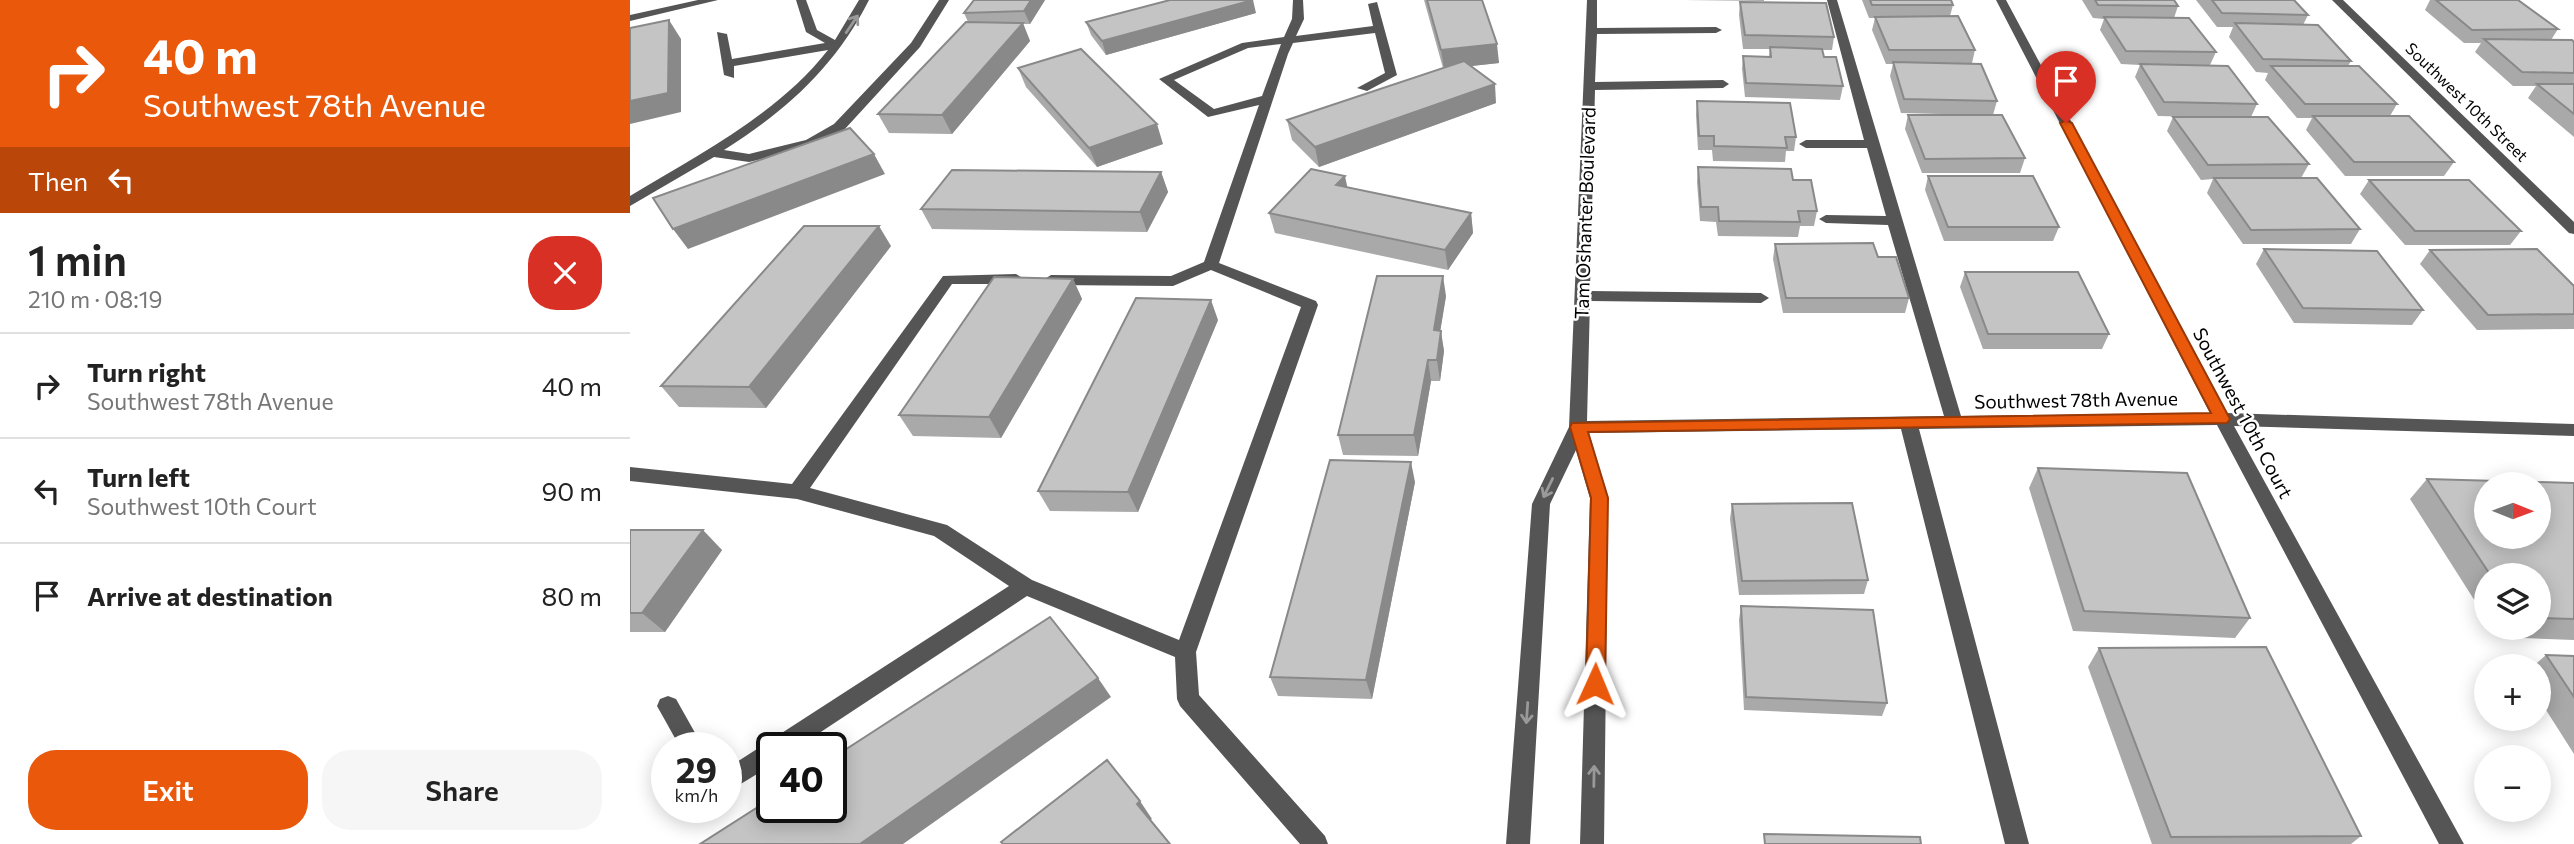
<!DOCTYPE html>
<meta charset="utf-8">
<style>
body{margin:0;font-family:Commissioner,sans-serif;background:#f6f6f6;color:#222;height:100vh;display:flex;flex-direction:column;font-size:26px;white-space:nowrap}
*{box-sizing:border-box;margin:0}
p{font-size:23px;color:#767676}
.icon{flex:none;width:38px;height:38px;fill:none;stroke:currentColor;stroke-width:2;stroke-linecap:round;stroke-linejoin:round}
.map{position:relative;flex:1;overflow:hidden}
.drawer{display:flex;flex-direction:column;background:#fff;width:630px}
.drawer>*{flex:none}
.guide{background:#ea580c;color:#fff;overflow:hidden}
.needle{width:46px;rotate:91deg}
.fabs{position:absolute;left:1844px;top:472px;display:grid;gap:14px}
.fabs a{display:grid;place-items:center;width:77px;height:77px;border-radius:50%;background:#fff;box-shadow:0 4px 18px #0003;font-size:35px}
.speed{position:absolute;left:21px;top:732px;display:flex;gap:14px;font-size:35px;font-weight:700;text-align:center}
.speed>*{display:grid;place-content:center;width:91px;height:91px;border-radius:50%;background:#fff;box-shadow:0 4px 18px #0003;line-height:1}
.speed small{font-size:18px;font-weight:400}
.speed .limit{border:4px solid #111;border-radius:10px;background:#fff;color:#111}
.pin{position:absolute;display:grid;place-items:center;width:60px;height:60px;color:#fff;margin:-72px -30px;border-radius:50% 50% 50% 0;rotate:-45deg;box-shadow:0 0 7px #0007}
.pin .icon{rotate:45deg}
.me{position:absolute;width:77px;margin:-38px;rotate:1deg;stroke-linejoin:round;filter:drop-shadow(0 0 5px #0008)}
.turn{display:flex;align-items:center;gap:24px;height:147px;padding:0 28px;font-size:32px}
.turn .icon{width:91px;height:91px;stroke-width:2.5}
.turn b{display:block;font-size:49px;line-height:60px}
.then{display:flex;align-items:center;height:66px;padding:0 28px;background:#0003;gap:14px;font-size:26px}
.round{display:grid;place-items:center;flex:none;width:74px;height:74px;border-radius:28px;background:#f6f6f6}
.head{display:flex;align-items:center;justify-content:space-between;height:119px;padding:0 28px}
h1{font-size:42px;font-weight:600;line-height:52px}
.cta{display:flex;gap:14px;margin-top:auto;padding:14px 28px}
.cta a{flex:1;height:80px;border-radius:28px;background:#ea580c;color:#fff;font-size:28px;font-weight:600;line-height:80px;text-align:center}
.cta a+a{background:#f6f6f6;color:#222}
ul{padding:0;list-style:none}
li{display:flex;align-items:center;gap:21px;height:105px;padding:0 28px;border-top:2px solid #e0e0e0}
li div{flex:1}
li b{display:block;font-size:26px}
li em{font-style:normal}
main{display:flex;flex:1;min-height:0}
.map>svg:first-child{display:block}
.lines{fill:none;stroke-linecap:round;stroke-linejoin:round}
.minor{fill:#555;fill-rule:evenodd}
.wall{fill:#a9a9a9}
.shaded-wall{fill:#898989}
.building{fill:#c4c4c4;stroke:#898989;stroke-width:2;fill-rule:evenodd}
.oneway{stroke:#999}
.route{fill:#ea580c;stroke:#983908;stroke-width:2}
.labels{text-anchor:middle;stroke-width:5;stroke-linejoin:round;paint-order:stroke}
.far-street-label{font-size:16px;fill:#000;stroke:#fff}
.street-label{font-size:19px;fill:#000;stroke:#fff}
</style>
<main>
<section class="drawer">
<div class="guide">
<div class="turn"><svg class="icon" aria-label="right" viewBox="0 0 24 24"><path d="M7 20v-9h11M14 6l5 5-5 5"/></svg><div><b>40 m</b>Southwest 78th Avenue</div></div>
<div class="then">Then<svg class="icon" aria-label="left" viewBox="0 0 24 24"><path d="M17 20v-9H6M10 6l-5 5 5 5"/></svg></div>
</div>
<div class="head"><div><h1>1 min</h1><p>210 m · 08:19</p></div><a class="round" style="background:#d93025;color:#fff"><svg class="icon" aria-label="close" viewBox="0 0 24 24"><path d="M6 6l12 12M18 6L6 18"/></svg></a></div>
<ul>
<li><svg class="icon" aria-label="right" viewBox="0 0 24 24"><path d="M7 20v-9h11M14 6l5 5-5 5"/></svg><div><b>Turn right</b><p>Southwest 78th Avenue</p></div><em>40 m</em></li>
<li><svg class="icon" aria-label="left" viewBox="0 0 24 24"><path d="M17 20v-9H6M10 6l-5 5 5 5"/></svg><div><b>Turn left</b><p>Southwest 10th Court</p></div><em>90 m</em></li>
<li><svg class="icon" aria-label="arrive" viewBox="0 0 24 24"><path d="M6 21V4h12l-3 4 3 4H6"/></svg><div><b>Arrive at destination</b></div><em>80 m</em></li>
</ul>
<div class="cta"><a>Exit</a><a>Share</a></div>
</section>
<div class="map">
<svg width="1944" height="844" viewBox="0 0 1944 844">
<rect width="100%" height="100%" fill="#fff"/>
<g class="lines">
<g class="minor">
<path d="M68,0H88L0,21V15Z"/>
<path d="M166,0H176L187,30L205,40L229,0H239C205,67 157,110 94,150L119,154L176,140L204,124L281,43L309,0H319L290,47L214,130L186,146L119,162L84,157L0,206V196C69,154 147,115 198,50L104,66V78L94,75L87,32L97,34L102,59L195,43L176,32Z"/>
<path d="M663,0H673L674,19L666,36L743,26L738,4L747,2L767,75L737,91L727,88L755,73L745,33L663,43L658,54L589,263L686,301L688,305L566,652L569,695L695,836L698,844H670L550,706L547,699L545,657L397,596L168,747H142V765L96,793V769L379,586L304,536L167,499L0,481V467L162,484L313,276L386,274L394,279L386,284H322L180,488L317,525L402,580L549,640L671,307L581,270L543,286L421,285L413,280L421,275L541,276L574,262L629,105L578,117L529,79L612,43L654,37L662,19ZM651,44L632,96L584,109L544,80L618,48Z"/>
<path d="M957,0H967V28L1086,27L1092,30L1086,33L967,34L965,82L1093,80L1099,84L1093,88L965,90L960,291L1131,293L1139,298L1131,303L960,301L957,421L1314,416L1258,225L1196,223L1189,219L1196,215L1256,216L1237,148H1176L1169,144L1176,140H1234L1197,0H1207L1331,416L1580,413L1366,0H1376L1597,413L1944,424V436L1604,426L1834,844H1809L1587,425L1289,429L1399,844H1375L1271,429L959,433L978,498L974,844H950L960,498L946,450L920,504L900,844H876L902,504L939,427Z"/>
<path d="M1702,0H1713L1944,222V234L1939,233Z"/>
<path d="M38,696L46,699L73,747H50L27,706L30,699Z"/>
</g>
</g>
<g class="wall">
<path d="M344,0H415L400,24H393L400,41L322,134L259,133L248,114L338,22L334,13Z"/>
<path d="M794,0H852L869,63L841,66L866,103L689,167L662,140L657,120L813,68Z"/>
<path d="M1054,0H1134V1Z"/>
<path d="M1232,0H1321L1323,5L1320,16L1345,50L1342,63L1367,101L1363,115L1395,158L1390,173H1292L1275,129L1278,115H1350L1271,113L1260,76L1263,64H1256L1242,30L1245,18H1239Z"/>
<path d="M1452,0H1544L1548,6L1544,18L1586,52L1580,65L1627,104L1621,117L1679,164L1671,178L1730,229L1721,244H1613L1577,193L1583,179L1571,180L1537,131L1543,117H1570L1528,116L1505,77L1510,65L1491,64L1470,30L1474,19L1463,18Z"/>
<path d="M1566,0H1664L1678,15L1673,25L1721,61L1718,66L1767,104L1760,116L1824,162L1814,176H1715L1676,130L1682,118H1667L1635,80L1638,73L1626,72L1599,37L1603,27H1587Z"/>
<path d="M1787,0H1888L1928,29L1921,40L1944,42V137L1898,98L1906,86H1883L1845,52L1851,43H1834L1795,10L1800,0Z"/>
<path d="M1110,2L1204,37L1202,50H1192L1194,57L1213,86L1210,100L1115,97L1112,69L1113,56H1139L1140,49H1113L1109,15Z"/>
<path d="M626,13L476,55L461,35L456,22Z"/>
<path d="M388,68L533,144L467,167L396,87Z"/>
<path d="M1067,101L1166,137L1164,151H1156L1155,162L1083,161L1082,150H1068L1066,115Z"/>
<path d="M1068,167L1163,180L1187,211L1184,226H1170L1168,237L1088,236L1086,222L1070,221L1067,182Z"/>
<path d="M531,172L538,192L517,232L302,229L291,209Z"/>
<path d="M1298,176L1429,227L1423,241H1314L1295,190Z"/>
<path d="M1739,180L1891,231L1880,245H1775L1730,194Z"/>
<path d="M717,187L841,213L843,233L818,270L645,233L639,213Z"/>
<path d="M1145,244L1248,257L1279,298L1275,313H1153L1143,259Z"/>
<path d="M261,246L136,408L49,407L31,386Z"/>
<path d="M1634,249L1793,310L1782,325L1664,323L1626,264Z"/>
<path d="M1800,250L1944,286V329L1847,330L1790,264Z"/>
<path d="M1335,272L1479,334L1472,349H1353L1330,287Z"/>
<path d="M443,279L452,299L371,438L283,436L269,415Z"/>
<path d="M816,296L810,331L814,351L810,381H801L788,456L713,455L708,435Z"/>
<path d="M588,320L508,512L420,511L408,491Z"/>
<path d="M1408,468L1620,618L1605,638L1443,631L1399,488Z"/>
<path d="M1797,479L1944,483V640L1868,637L1862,628H1909V576H1857V620L1780,499Z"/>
<path d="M785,482L742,699L648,696L640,677Z"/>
<path d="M1102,504L1238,580L1234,594L1109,595L1100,519Z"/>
<path d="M0,530L92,550L35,632H0Z"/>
<path d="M1111,606L1257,703L1252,716L1114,710L1109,620Z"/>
<path d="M1469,648L1731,836L1721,844H1522L1458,667Z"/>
<path d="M1916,655L1944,656V754L1909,699V667H1902Z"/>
</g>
<g class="shaded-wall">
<path d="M401,0H415L400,24L394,11Z"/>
<path d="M623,0L626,13L476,55L472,41Z"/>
<path d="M39,20L51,39V112L0,124V101Z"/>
<path d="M393,23L400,41L322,134L312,115Z"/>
<path d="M867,44L869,63L814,69L811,50Z"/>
<path d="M865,84L866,103L689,167L685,147Z"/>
<path d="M527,124L533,144L467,167L459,148Z"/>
<path d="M244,154L255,174L58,249L43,229Z"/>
<path d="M531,172L538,192L517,232L510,212Z"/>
<path d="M715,176L719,195L706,185Z"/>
<path d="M841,213L843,233L818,270L815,250Z"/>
<path d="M249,226L261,246L136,408L119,387Z"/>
<path d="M813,276L816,296L807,351L804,330Z"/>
<path d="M443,279L452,299L371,438L359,417Z"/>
<path d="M581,300L588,320L508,512L498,492Z"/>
<path d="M811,331L814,351L810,381L807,360Z"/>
<path d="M798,360L801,381L788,456L784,435Z"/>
<path d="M781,462L785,482L742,699L736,680Z"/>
<path d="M73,530L92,550L35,632L12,613Z"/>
<path d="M468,678L481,697L273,844H230Z"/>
<path d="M510,801L522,819L519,821L507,804Z"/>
</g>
<g class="building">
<path d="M344,0H401L394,11L334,13Z"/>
<path d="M540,0H623L472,41L456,22Z"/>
<path d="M797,0H852L867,44L811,50Z"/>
<path d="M1240,0H1321L1323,5H1242Z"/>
<path d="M1465,0H1544L1548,6L1468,5Z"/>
<path d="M1582,0H1664L1678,15L1592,13Z"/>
<path d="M1806,0H1888L1928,29L1842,30Z"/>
<path d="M1110,2L1196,3L1204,37L1115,35Z"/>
<path d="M1328,16L1345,50H1259L1245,17Z"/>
<path d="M1474,17L1559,18L1586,52L1496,51Z"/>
<path d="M39,20L38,93L0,101V28Z"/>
<path d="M336,22L393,23L312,115L248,114Z"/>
<path d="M1605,23L1688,25L1721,61L1633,59Z"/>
<path d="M1854,39L1942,40L1944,42V73L1892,72Z"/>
<path d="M1140,47L1192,49L1194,57H1206L1213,86L1116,83L1113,56L1141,57Z"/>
<path d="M451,49L527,124L459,148L388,68Z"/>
<path d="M834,61L865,84L685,147L657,120Z"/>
<path d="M1263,62L1351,64L1367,101L1274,99Z"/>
<path d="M1510,64L1598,66L1627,104L1534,102Z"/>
<path d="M1641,66H1729L1767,104H1675Z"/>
<path d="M1907,84H1944V114Z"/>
<path d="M1067,101L1160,103L1166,137H1155L1157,148L1084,146V136H1069Z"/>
<path d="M1278,115H1372L1395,158L1295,159Z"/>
<path d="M1683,116H1779L1824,162H1724Z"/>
<path d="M1543,117H1638L1679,164L1578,165Z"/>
<path d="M220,128L244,154L43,229L23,198Z"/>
<path d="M1068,167L1161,169L1163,180H1181L1187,211H1168L1170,222L1089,221L1088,207H1071Z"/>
<path d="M681,169L715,176L706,185L841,213L815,250L639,213Z"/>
<path d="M322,170L531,172L510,212L291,209Z"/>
<path d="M1298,176H1403L1429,227H1318Z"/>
<path d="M1584,178H1687L1730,229L1621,230Z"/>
<path d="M1739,180H1839L1891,231H1785Z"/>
<path d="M174,226H249L119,387L31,386Z"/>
<path d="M1243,243L1248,257H1266L1279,298H1156L1145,244Z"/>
<path d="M1634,249L1747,251L1793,310L1673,308Z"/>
<path d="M1907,249L1944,286V314L1858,315L1800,250Z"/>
<path d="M1335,272H1448L1479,334H1358Z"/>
<path d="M747,276H813L804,330L811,331L807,360H798L784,435H708Z"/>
<path d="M364,277L443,279L359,417L269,415Z"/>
<path d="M506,298L581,300L498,492L408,491Z"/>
<path d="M700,460L781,462L736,680L640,677Z"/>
<path d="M1408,468L1557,473L1620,618L1454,611Z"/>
<path d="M1797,479L1944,483V619L1909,618V576H1861ZM1857,485H1909V537H1857Z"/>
<path d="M1222,503L1238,580L1112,581L1102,504Z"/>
<path d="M0,530H73L12,613H0Z"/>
<path d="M1111,606L1243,610L1257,703L1116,697Z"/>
<path d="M420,617L468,678L230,844H70L142,798V807H201V759Z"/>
<path d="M1636,647L1731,836L1541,837L1469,648Z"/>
<path d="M1916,655L1944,656V697Z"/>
<path d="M477,760L510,801L507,804L540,844H373L371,842Z"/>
<path d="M1134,834L1290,837L1291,844H1135Z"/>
</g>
<defs><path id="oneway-shaft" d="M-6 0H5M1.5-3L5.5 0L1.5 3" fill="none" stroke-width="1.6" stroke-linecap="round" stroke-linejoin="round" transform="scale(1.75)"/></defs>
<g class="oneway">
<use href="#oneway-shaft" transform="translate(222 24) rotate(-56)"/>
<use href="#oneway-shaft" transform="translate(918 488) rotate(116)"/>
<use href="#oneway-shaft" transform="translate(897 713) rotate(94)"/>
<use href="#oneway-shaft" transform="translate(964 776) rotate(-89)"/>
</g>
<path class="route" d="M1436,120L1442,123L1600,419L1597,423L958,432L978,498L975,684L972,690L965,693L959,690L956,684L961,498L940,427L942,423L1581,413L1430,123Z"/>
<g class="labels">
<g class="far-street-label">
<text transform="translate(1837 102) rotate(44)" y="6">Southwest 10th Street</text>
</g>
<g class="street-label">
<text transform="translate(955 213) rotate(-88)" y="7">Tam Oshanter Boulevard</text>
<text transform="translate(1446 400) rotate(-1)" y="7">Southwest 78th Avenue</text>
<text transform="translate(1613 413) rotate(62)" y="7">Southwest 10th Court</text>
</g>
</g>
</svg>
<div class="fabs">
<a><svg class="needle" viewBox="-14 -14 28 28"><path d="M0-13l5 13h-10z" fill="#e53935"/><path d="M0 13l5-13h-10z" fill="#767676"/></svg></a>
<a><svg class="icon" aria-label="layers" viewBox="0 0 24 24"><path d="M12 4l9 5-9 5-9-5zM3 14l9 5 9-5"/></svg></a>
<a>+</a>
<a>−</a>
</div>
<div class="speed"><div>29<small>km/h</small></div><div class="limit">40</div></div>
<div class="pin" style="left:1436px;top:123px;background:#d93025"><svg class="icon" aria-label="arrive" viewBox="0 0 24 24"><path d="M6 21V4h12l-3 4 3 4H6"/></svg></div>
<svg class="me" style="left:965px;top:684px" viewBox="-20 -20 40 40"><path d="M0-17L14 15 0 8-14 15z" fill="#ea580c" stroke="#fff" stroke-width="4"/></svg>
</div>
</main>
